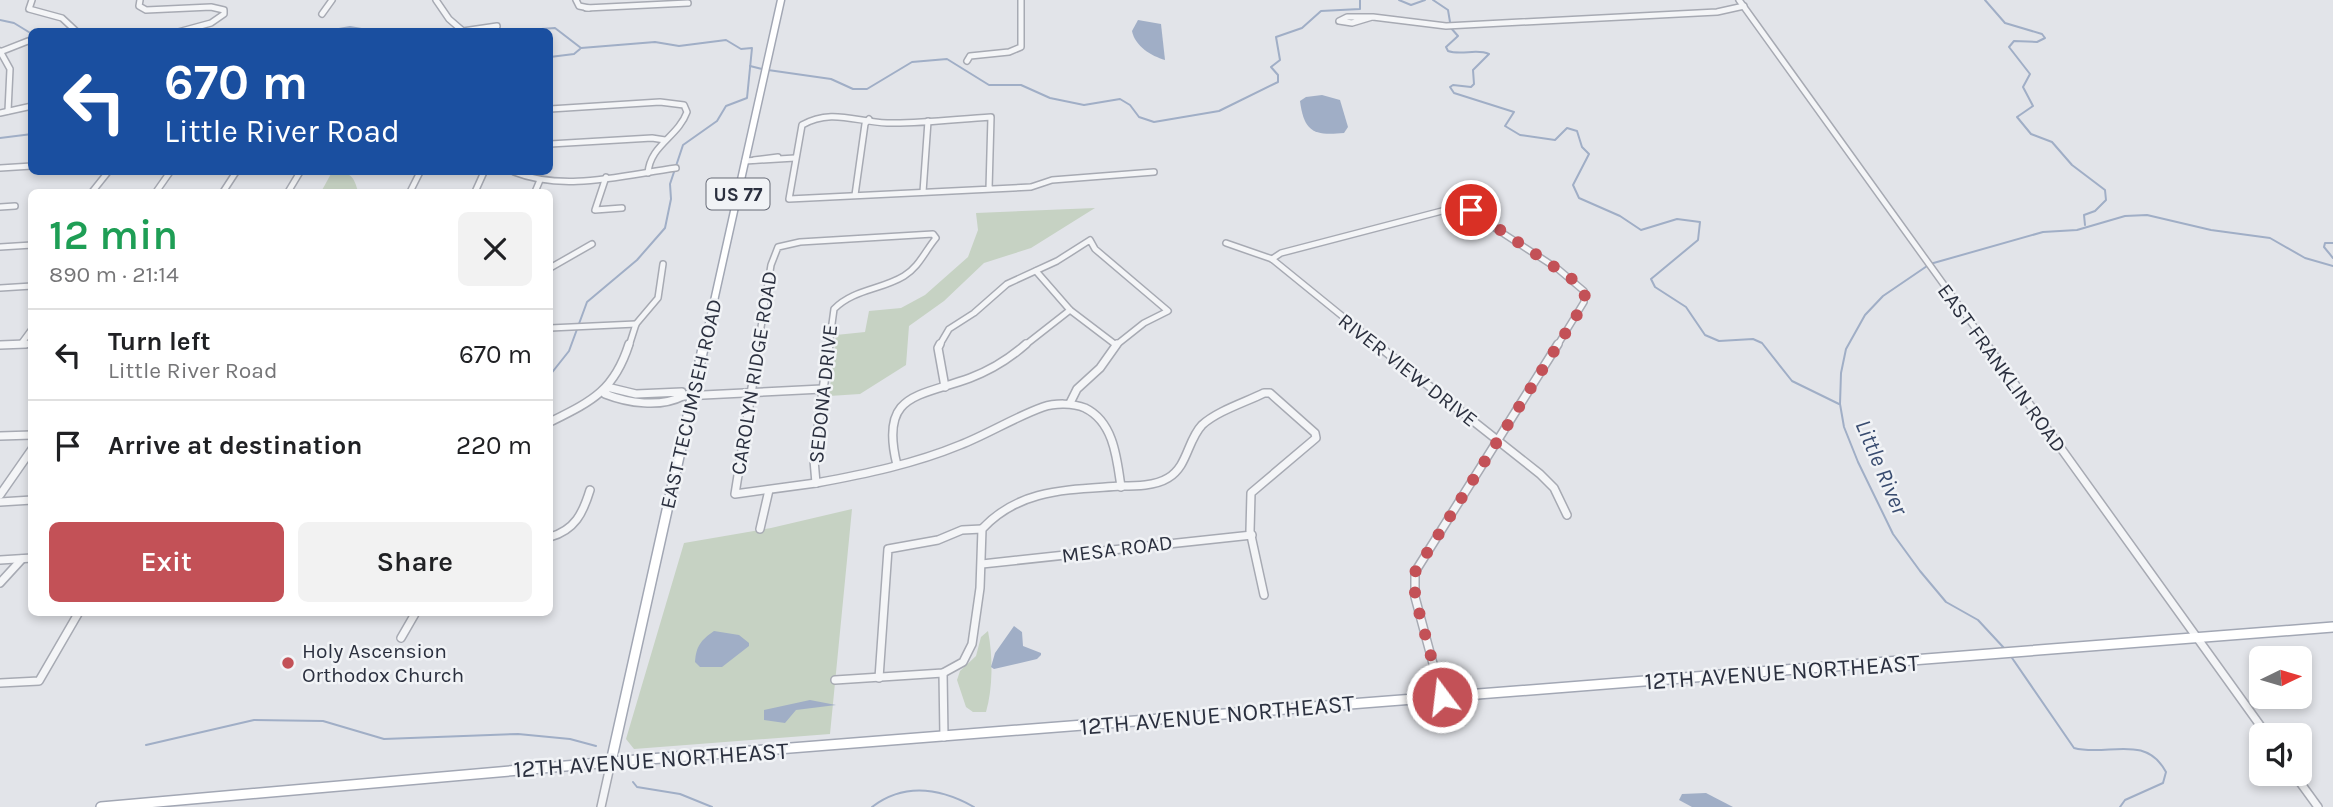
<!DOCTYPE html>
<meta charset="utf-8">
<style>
body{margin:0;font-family:Karla,sans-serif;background:#f2f2f2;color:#202124;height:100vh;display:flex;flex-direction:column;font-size:26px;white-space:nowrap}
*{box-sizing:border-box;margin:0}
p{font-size:23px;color:#757577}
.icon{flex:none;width:38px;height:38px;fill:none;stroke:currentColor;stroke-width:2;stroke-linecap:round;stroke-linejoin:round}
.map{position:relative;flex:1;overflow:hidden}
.side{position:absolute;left:28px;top:189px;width:525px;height:427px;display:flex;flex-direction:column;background:#fff;border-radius:10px;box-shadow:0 4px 10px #0003}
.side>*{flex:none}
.hud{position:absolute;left:28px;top:28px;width:525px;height:147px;border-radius:10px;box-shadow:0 4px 10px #0003;background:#1a4fa0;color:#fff;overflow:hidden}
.needle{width:46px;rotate:85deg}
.tools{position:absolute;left:2249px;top:646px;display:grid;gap:14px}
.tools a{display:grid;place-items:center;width:63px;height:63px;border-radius:10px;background:#fff;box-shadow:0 4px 10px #0003;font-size:35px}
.pin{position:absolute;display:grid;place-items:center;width:60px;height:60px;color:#fff;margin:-30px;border:4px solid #fff;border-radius:50%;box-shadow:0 2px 7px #0007}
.me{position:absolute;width:77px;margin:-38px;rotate:345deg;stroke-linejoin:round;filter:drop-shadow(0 0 5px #0008)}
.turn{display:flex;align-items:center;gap:24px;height:147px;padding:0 21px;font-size:32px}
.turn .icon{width:91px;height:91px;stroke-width:2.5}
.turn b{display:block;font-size:49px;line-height:60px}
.round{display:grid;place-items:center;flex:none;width:74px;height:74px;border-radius:10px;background:#f2f2f2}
.headline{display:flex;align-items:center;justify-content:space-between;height:119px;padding:0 21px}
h1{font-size:42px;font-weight:600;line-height:52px;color:#1e9e55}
.cta{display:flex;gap:14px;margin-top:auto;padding:14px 21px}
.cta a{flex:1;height:80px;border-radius:10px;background:#c35157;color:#fff;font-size:28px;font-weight:600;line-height:80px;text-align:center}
.cta a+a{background:#f2f2f2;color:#202124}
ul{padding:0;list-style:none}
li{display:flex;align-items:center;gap:21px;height:91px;padding:0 21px;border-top:2px solid #e0e0e0}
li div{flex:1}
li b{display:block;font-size:26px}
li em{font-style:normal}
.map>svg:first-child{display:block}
.green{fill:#c6d2c3}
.water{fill:#a0aec6}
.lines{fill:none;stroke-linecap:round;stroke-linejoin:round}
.stream{stroke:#a0aec6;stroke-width:2}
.minor-far1-casing{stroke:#a7aab3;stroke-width:8}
.minor-casing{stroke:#a7aab3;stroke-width:10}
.major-far1-casing{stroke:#a2a7b4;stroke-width:9}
.major-casing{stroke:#a2a7b4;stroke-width:12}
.minor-far1{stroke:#f4f5f7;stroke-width:5}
.minor{stroke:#f4f5f7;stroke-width:7}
.major-far1{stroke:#fff;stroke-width:6}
.major{stroke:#fff;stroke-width:9}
.route{stroke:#c35157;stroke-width:12;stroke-dasharray:0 21.6}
.poi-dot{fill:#c35157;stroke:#f1f3f6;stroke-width:2.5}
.labels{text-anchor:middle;stroke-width:5;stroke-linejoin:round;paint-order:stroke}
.shield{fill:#f1f3f6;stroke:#666a76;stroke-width:2}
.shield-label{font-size:19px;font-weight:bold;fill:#2b303f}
.street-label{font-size:21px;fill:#2b303f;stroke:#f1f3f6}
.poi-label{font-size:21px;fill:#2b303f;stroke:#f1f3f6;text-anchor:start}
.water-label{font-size:23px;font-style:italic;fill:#394c70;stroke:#f1f3f6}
.near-street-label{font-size:24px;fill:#2b303f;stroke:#f1f3f6}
</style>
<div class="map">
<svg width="2333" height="807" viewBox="0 0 2333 807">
<rect width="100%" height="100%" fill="#e2e4e9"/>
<g class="green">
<path d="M332,172C350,171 354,176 358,192H321Z"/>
<path d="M1095,208L1031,248L984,263L944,301L909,326L906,365L860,394L829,396L836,335L865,332L869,311L901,308L925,295L968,257L978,230L976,213Z"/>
<path d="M852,509L830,734L634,749L626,739L684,543L771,528Z"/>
<path d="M988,631C993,656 993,688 986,712H973L966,707L957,680L960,671L976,656L981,637Z"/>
</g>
<g class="water">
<path d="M1138,20L1161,24L1165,60C1151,56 1135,46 1132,31Z"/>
<path d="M1322,95L1340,100L1348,127L1344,133C1314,136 1304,132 1300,101L1306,97Z"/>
<path d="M1014,626L1022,632L1023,646L1041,653V655L1037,659L994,669L991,667L995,653Z"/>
<path d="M714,631L739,635L749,643V646L722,667H700L695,662C696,646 701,640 714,631Z"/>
<path d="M810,700L836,705L796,710L785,723L764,720V710Z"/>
<path d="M1706,793L1733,807H1692L1679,800L1682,794Z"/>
</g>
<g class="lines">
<g class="stream">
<path d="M1399,0L1411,5L1425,0"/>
<path d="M1433,0L1448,10L1450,22"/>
<path d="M1985,0L2005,23L2042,34L2045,38L2037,42L2014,41L2009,47L2030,74L2023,87L2033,106L2017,117L2031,134L2052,142L2072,165L2105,190L2106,200L2095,211L2084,215L2085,225"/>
<path d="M0,20L14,23L32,34"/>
<path d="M1451,28L1458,36L1446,47L1448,51C1462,56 1476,48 1489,54L1473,70L1474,84L1471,87L1453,85L1450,87L1454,93L1514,112L1505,126L1520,135L1555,140L1567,128L1577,131L1582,147L1589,154L1573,185L1579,198L1620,216L1641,230L1677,219L1700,222L1698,240L1651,279L1655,287L1686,307L1705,335L1719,341L1753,339L1762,343L1792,381L1839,404"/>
<path d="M400,30L458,29"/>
<path d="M322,32L350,27L373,31"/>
<path d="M502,32L555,28L581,48L655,42L679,46L726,40L741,49L752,48L747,98L726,106L717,121L683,145L670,184L671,199L665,228L637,260L587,302L569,351L550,375"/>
<path d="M550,57L574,54L580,49"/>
<path d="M750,66L762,69"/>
<path d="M768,70L831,79L853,89H867L912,62L947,59L989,85H1021L1050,98L1084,105L1120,99L1130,105L1139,117L1154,122L1219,111L1278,82V75L1271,67L1280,60L1276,37L1302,28L1321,11L1360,9V0"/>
<path d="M0,138L32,134"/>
<path d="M2333,243H2325L2324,247L2333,258"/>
<path d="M2004,648L1978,620L1946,602L1920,571L1893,534L1858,462L1844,427L1840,404L1841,373L1846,349L1865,315L1883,296L1930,264L2043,232L2077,230L2125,216L2147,215L2211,230L2270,238L2305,258L2333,266"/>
<path d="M2010,655L2074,748C2107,757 2145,733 2166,772L2163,783L2125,800L2120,807"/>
<path d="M146,745L254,720L323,721L384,739L518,734L570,739L596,746"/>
<path d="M633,782L637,787L680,794L712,807"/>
<path d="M872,807C905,782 940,788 974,807"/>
</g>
<defs>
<g id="minor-far1">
<path d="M32,0L29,9L62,18L77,32"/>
<path d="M140,0L139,6L146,10L211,7L224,10V14L211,23L178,32"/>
<path d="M436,0L449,19L464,32"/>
<path d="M576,0L579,6L589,8"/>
<path d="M1739,0L1988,346"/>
<path d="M586,8L688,3"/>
<path d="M322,14L332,0"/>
<path d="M1372,17L1352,23L1339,21L1347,17H1373L1446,26L1717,12L1744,6"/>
<path d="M463,31L497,26"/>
<path d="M373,32H398"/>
<path d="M0,51L10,69L8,111"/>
<path d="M0,52L28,41"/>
<path d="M967,61L970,56L1009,52L1021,47V0"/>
<path d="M550,109L660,102L684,105L687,112C678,137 650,145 648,173"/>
<path d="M0,113L32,106"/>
<path d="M550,144L652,138L665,140"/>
<path d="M754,160L778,157"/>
<path d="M745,161L795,158"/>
<path d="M0,168L32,166"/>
<path d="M514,172C564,192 624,175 676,168"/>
<path d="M606,177L595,210L622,208"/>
<path d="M989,189L991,117C957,119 922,124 887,123C856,122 831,108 802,125L789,199L1031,187L1052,180L1154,172"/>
<path d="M92,192L108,172"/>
<path d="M156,192L170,172"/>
<path d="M223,192L236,172"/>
<path d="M288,192L300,172"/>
<path d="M410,192L420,172"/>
<path d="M475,192L484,172"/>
<path d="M535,192L540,180"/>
<path d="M923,192L928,121"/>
<path d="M855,195L865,124L869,119"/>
<path d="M0,207L15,206"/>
<path d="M1226,243L1272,259"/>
<path d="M0,247L32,245"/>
<path d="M1272,259L1281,253L1461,206L1558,269L1584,291V302L1557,346"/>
<path d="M1272,259L1379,346"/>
<path d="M550,268L592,244"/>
<path d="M1036,271L1070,310L1116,345"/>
<path d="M0,288L32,286"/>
<path d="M550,328L636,324"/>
<path d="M21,344L32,329"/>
<path d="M0,345L32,344"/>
<path d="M629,346L636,324L658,298L663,264"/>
<path d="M758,346L771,265L778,247L800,242L933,234L936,238C925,251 919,267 904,276C881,290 854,289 834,309L829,346"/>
<path d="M939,346L949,329L974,313L1007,284L1057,261L1090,240L1095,249L1168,311L1144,323L1115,346"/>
<path d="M1024,346L1070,310"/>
</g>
<g id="minor">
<path d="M759,344L735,494L816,483"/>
<path d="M940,344L938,348L945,387"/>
<path d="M1376,344L1540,474L1554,488L1567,515"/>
<path d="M1986,344L2267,735"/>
<path d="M0,345L26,344"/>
<path d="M607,387L636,394L682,392L683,396C660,408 628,403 605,394Z"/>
<path d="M683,396L822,389"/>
<path d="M1070,403L1077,389L1100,368L1117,344"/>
<path d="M550,422C592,401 614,391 629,344"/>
<path d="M0,436L32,435"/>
<path d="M897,465C879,393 918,397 970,378C991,370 1009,359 1026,344"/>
<path d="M816,483L814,460L829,344"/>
<path d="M816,483C865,474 914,464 960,445C988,434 1015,417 1043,407C1055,403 1073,403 1085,408C1114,422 1117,459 1121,487"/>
<path d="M0,495L32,449"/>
<path d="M0,502L32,500"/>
<path d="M760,529L769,490"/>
<path d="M550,537C575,530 583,513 590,490"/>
<path d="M0,560L32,558"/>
<path d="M982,564L1252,535"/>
<path d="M0,583L22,559"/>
<path d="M401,638L416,612"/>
<path d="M943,673L944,737"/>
<path d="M879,678L888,549L938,540L962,530L982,529"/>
<path d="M835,680L943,673L963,662L972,644L980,588L982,529C1020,488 1069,490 1121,486C1136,486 1155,486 1168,478C1188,466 1187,441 1202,425C1217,411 1246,402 1264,393H1270L1315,433L1316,438L1251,493L1250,531L1264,595"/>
<path d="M0,683L39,681L79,612"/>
<path d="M1442,697L1415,597V572L1558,344"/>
<path d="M2294,774L2318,807"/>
<path d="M601,807L611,762"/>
</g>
<path id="major-far1" d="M704,346L781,0"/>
<g id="major">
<path d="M611,762L704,344"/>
<path d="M101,807L611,762L2333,627"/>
</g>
</defs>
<use href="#minor-far1" class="minor-far1-casing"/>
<use href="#minor" class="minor-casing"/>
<use href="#major-far1" class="major-far1-casing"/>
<use href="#major" class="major-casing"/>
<use href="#minor-far1" class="minor-far1"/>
<use href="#minor" class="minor"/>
<use href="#major-far1" class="major-far1"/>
<use href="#major" class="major"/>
</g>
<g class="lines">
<path class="route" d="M1442,697L1415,597V572L1580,310L1585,296L1575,281L1471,210"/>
</g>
<circle class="poi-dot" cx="288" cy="663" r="7"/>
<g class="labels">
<rect class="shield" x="706.5" y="178.5" width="63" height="31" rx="5"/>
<g class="shield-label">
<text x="738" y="201">US 77</text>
</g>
<g class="street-label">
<text transform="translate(2002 368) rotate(54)" y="7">EAST FRANKLIN ROAD</text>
<text transform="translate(1408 370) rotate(38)" y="7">RIVER VIEW DRIVE</text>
<text transform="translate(754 373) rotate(-81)" y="7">CAROLYN RIDGE ROAD</text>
<text transform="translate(823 394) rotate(-84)" y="7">SEDONA DRIVE</text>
<text transform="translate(691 404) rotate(-77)" y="7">EAST TECUMSEH ROAD</text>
<text transform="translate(1117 549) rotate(-7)" y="7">MESA ROAD</text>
</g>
<g class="poi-label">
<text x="302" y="658">Holy Ascension<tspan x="302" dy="24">Orthodox Church</tspan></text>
</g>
<g class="water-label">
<text transform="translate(1882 467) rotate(67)" y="8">Little River</text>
</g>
<g class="near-street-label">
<text transform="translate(1782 672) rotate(-4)" y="8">12TH AVENUE NORTHEAST</text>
<text transform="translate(1217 715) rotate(-5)" y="8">12TH AVENUE NORTHEAST</text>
<text transform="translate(651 760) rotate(-4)" y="8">12TH AVENUE NORTHEAST</text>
</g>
</g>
</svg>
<div class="tools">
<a><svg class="needle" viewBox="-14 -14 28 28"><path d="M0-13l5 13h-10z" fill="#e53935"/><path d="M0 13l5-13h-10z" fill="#757577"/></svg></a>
<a><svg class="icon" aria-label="sound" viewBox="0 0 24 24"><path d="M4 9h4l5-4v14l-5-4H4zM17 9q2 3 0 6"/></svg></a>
</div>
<div class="pin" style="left:1471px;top:210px;background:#d93025"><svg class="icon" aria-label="arrive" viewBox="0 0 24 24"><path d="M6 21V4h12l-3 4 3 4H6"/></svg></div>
<svg class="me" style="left:1442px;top:697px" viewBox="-20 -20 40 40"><circle r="17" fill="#c35157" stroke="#fff" stroke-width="3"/><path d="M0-11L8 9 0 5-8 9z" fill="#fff"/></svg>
<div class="hud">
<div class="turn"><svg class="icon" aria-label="left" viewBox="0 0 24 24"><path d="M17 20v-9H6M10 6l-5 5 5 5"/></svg><div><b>670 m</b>Little River Road</div></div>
</div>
<section class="side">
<div class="headline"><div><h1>12 min</h1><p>890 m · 21:14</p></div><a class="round"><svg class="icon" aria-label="close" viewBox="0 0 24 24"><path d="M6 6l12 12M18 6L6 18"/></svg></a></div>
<ul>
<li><svg class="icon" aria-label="left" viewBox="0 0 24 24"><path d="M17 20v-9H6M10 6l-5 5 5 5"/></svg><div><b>Turn left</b><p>Little River Road</p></div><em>670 m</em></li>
<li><svg class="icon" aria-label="arrive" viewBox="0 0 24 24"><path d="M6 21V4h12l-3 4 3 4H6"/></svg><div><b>Arrive at destination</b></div><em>220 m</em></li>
</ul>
<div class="cta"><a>Exit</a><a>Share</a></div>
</section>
</div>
